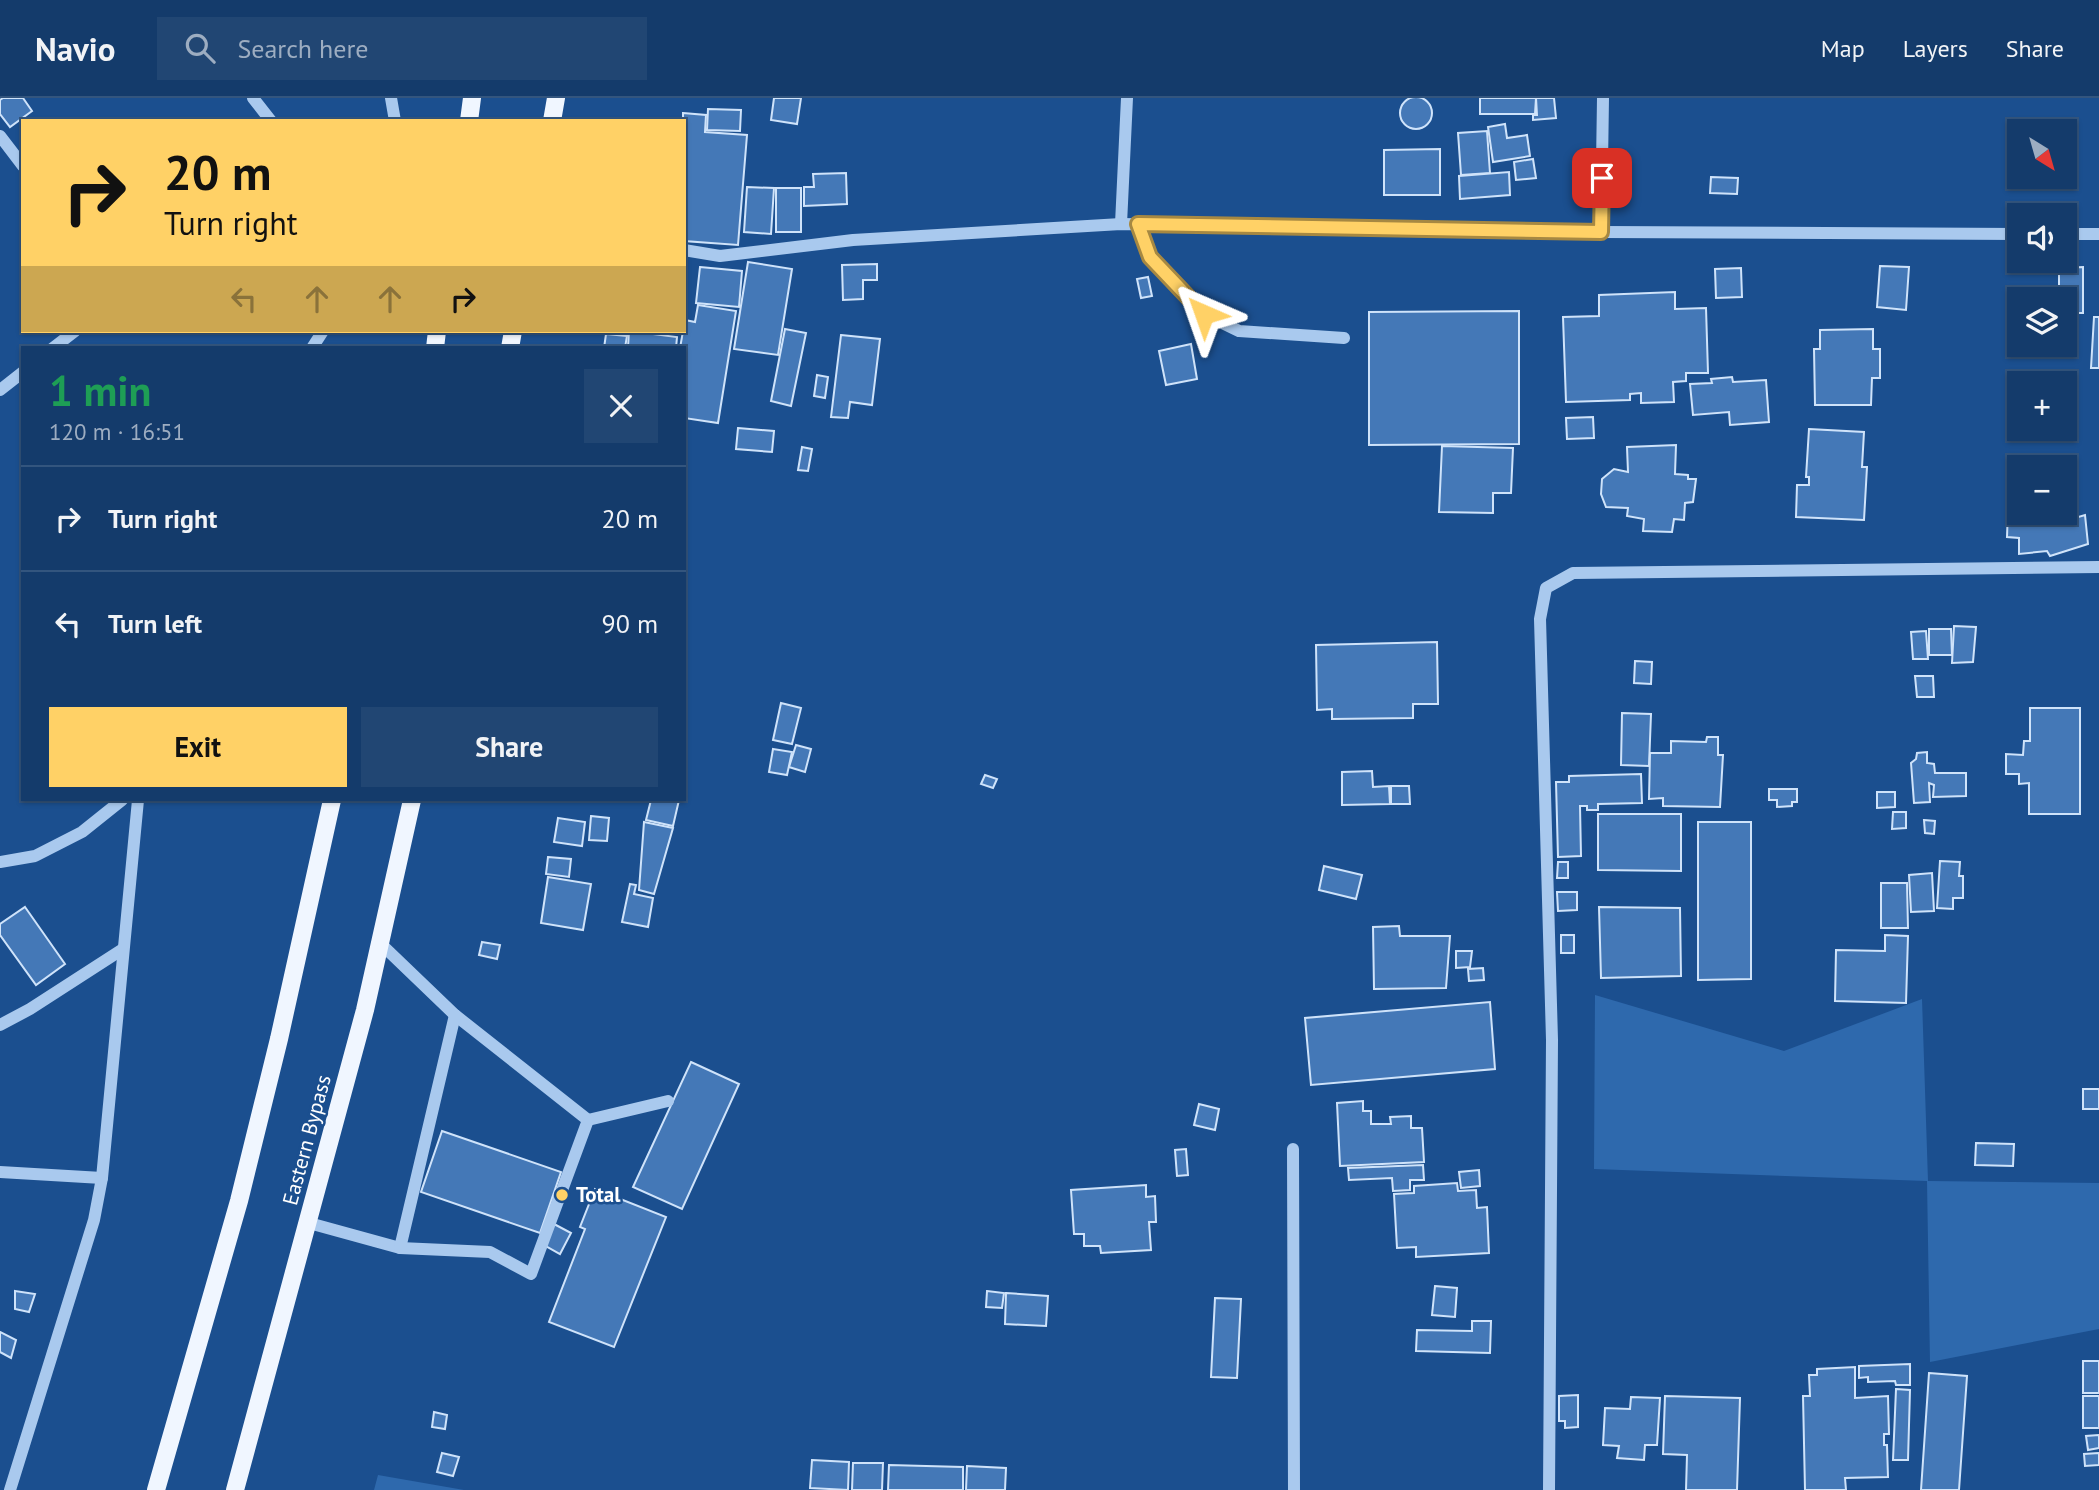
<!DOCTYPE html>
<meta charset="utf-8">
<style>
body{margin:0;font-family:"PT Sans",sans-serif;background:#214673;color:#f1f3f6;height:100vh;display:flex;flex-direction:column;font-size:26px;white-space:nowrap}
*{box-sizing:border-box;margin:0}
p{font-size:23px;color:#9dadc1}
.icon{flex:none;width:38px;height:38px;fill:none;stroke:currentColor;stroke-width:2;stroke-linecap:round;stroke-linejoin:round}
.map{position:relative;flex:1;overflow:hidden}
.details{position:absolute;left:21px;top:248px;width:665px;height:455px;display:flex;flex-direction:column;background:#143b6b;border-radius:0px;box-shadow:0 2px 5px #0004,0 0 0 2px #33557e}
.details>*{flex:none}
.top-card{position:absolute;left:21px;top:21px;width:665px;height:214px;border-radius:0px;box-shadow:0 2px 5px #0004,0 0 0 2px #33557e;background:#ffd166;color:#111;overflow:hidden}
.needle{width:46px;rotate:143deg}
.fabs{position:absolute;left:2007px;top:21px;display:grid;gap:14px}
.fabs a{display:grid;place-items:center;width:70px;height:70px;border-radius:0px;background:#143b6b;box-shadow:0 2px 5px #0004,0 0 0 2px #33557e;font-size:35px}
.pin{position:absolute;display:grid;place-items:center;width:60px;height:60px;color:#fff;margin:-30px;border-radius:14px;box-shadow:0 4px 10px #0006}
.me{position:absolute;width:77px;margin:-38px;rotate:317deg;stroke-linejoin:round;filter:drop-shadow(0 0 5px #0008)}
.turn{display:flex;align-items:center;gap:24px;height:147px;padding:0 28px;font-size:32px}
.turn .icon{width:91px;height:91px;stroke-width:2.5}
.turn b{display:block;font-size:49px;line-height:60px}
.lanes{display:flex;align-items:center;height:66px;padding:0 28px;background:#0003;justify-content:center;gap:35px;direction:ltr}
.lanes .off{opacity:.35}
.round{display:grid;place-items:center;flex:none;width:74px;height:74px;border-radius:0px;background:#214673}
.summary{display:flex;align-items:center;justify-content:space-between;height:119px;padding:0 28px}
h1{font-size:42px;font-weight:700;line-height:52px;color:#1e9e55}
.button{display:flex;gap:14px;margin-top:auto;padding:14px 28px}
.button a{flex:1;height:80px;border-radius:0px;background:#ffd166;color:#111;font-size:28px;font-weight:700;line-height:80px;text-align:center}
.button a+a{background:#214673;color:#f1f3f6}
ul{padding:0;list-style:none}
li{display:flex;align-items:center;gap:21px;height:105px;padding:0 28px;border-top:2px solid #33557e}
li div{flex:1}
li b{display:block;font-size:26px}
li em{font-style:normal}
header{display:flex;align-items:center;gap:42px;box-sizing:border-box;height:98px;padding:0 35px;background:#143b6b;border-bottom:2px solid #33557e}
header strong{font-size:33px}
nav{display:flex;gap:38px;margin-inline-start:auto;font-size:24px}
.search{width:490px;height:63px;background:#214673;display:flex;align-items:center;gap:18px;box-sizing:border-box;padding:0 24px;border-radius:0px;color:#9dadc1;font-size:26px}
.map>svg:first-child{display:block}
.grass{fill:#2e69ad}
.building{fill:#4478b7;stroke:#cfe3fa;stroke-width:2}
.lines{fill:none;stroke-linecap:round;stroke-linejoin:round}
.minor{stroke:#a9c9ee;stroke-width:12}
.major{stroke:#f0f6ff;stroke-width:18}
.route-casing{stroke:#a68842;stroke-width:18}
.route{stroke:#ffd166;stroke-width:12}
.poi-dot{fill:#ffd166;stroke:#1b4f8f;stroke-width:2.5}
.labels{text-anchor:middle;stroke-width:5;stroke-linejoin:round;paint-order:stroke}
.street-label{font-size:21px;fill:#fff;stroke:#1b4f8f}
.poi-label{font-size:21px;font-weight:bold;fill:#fff;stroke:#1b4f8f;text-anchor:start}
</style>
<header>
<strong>Navio</strong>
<div class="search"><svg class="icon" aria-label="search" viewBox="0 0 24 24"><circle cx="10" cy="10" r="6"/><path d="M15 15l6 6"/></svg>Search here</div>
<nav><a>Map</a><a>Layers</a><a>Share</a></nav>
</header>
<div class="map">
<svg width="2099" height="1392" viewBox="0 0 2099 1392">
<rect width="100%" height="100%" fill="#1b4f8f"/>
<g class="grass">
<path d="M1595,897L1784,953L1922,901L1928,1083L2099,1085V1231L1930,1264L1927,1083L1594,1071Z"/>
<path d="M378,1377L464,1392H374Z"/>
</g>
<g class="building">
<circle cx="1416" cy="15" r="16"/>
<path d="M3,0H23L32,13L10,29L0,16V2Z"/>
<path d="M774,0H801L797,26L771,22Z"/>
<path d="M1480,0H1536L1535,16H1480Z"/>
<path d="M1536,0H1554L1556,20L1533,22V17H1537Z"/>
<path d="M708,11L741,12L740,33L707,32Z"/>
<path d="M683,15L706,17L705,34L747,37L738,147L684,143Z"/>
<path d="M1505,26L1507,40L1527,37L1530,58L1493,64L1488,29Z"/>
<path d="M1487,33L1490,75L1461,77L1458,35Z"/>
<path d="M1440,51V97H1384V52Z"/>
<path d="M1533,61L1536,80L1516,82L1514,64Z"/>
<path d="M1509,74L1510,97L1460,101L1459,78Z"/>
<path d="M846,75L847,106L804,108V89H814L813,76Z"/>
<path d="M1711,79L1738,80L1737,96L1710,95Z"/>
<path d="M747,89L774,90L771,136L744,134Z"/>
<rect x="776" y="90" width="25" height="44"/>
<path d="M748,164L792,171L778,257L734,251Z"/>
<path d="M877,166V182H863V201L843,202L842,167Z"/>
<path d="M1880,168L1909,169L1906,212L1877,209Z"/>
<path d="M700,169L742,173L739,209L696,205Z"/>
<path d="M2083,169V215H2065V201H2059V170Z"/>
<path d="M1741,170L1742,199L1716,200L1715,171Z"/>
<path d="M1148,179L1152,198L1141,200L1137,181Z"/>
<path d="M1675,194V211L1706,210L1708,275H1686V283L1673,284L1674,304L1641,305V295L1630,296V302L1566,304L1563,219L1599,218V197Z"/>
<path d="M698,207L736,213L718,325L684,320V250H680L685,222L695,224Z"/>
<path d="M1519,213V346L1369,347V214Z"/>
<path d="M2094,219H2099V270H2091Z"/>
<path d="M785,231L806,235L791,308L771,303Z"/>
<path d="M1873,231V251H1880V280H1872L1871,307H1815L1814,251H1820V232Z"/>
<path d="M629,233L677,239L676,250L628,249Z"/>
<path d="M606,236L627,238L625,250H604Z"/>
<path d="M841,237L880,241L872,307L850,304L848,320L831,319Z"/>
<path d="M1191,246L1197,281L1166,287L1159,253Z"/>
<path d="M817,277L828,279L825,300L814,298Z"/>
<path d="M1732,279L1733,284L1766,282L1769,324L1730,327L1729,314L1693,317L1690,286L1712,285L1711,281Z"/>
<path d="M1593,319L1594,340L1567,341L1566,320Z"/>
<path d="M738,330L774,333L772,354L736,351Z"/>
<path d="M1809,331L1864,334L1862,369H1867L1864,422L1796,419L1797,387H1809V379H1806Z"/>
<path d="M2022,331H2051L2052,342H2033L2032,333L2028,334L2027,344L2019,343Z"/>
<path d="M1676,347L1675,376L1688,377V381H1696L1693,404L1685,405L1684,422L1674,421L1672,434L1643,433L1644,421L1627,418L1628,410L1606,409L1601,396L1602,381L1614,371L1628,374L1627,349Z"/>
<path d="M1442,348L1513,350L1511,395H1493V415L1439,414Z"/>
<path d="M802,349L812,351L808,373L798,372Z"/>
<path d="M2073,395L2075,420L2085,417L2088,446L2050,458L2047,453L2019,456V440L2007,439L2008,411H2017L2018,399L2020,415H2065V398Z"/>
<path d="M1954,528L1976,529L1973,564L1952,565Z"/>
<path d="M1929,531H1951L1952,557H1929Z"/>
<path d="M1926,533L1928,561H1913L1911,534Z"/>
<path d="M1437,544L1438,606H1413V620L1332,621V611L1317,612L1316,547Z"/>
<path d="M1635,563L1652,564L1651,586L1634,585Z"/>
<path d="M1915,578H1933L1934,599H1917Z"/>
<path d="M781,605L801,610L792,646L773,642Z"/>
<path d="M2030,610H2080V716H2029V685L2019,686V676H2006V656L2023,657L2024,643H2030Z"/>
<path d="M1622,615L1651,616L1649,668L1621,667Z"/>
<path d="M1707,639H1718V657H1723L1720,709L1663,708V700L1649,701L1650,655H1671V643L1706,644Z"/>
<path d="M796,647L811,651L805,674L789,669Z"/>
<path d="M773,651L792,654L787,677L769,674Z"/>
<path d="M1927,654V665L1934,666L1935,675H1966V698L1933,699L1934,687L1929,685L1930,704L1914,705L1911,665L1916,661L1917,655Z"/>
<path d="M1372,673L1373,689L1389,688L1390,706L1342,707V674Z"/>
<path d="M1641,676L1642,705L1598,706V712H1587V708H1580L1581,758L1558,759L1556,684H1569V678Z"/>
<path d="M985,677L997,681L993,690L981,686Z"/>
<path d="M1391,688H1409L1410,706H1391Z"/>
<path d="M1769,691H1797V704H1792V708L1777,709V702H1769Z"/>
<path d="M1877,694H1895V709L1877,710Z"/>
<path d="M651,702H679L673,728L646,722Z"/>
<path d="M1893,714H1906V730L1892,731Z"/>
<path d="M1598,716H1681V773L1598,772Z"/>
<path d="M591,718L609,720L607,743L589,742Z"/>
<path d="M558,720L585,724L582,748L554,744Z"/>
<path d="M1924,722L1935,723L1934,736L1925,735Z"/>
<path d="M644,724L673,730L654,796L639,792Z"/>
<path d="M1698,724H1751V881L1698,882Z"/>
<path d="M548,759L571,761L569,779L546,776Z"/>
<path d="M1940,763L1960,764L1959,778H1963V800H1953V811L1937,810Z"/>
<path d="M1558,764H1568V780H1557Z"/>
<path d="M1324,768L1362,777L1356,801L1319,792Z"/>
<path d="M1932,775L1934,813L1911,814L1909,777Z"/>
<path d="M548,779L591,786L583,832L541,825Z"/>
<path d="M1881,785H1907L1908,830H1881Z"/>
<path d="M630,786L636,787L634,796L653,800L648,829L622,824Z"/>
<path d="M1557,794H1577V812L1558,813Z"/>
<path d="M25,809L65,866L36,887L0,837V826Z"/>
<path d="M1599,809L1680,810L1681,878L1601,880Z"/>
<path d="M1399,828L1400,838H1450L1446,890L1374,891L1373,829Z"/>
<rect x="1561" y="837" width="13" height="18"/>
<path d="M1885,837L1908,838L1906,905L1835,903L1836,852L1885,853Z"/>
<path d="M482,844L500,847L497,861L479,857Z"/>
<path d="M1456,853H1472L1470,869L1456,870Z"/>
<path d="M1483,870L1484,882L1469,883L1468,871Z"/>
<path d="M1490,904L1495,971L1311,987L1305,920Z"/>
<path d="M691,964L739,986L682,1111L633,1089Z"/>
<rect x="2083" y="991" width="16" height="20"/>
<path d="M1363,1003V1013H1371V1026H1391L1390,1019L1411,1018V1030H1422L1424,1064L1340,1068L1337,1005Z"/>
<path d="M1199,1006L1219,1011L1215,1032L1194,1027Z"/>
<path d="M442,1033L561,1074L540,1135L421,1094Z"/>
<path d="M1976,1045L2014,1046L2013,1068L1975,1067Z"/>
<path d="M1186,1051L1188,1077L1177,1078L1175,1052Z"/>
<path d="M1423,1067L1424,1082H1410V1092L1393,1093L1392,1080L1349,1082L1348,1070Z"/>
<path d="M1479,1072L1480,1088L1461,1090L1459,1074Z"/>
<path d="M1457,1085L1458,1093L1476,1092L1477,1110L1487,1109L1489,1155L1416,1159V1149L1397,1150L1394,1096L1414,1095V1088Z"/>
<path d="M1146,1087V1099L1155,1098L1156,1124H1149L1151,1152L1101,1155L1100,1148H1084V1136H1074L1071,1092Z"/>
<path d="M595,1091L666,1119L614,1249L549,1224L585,1131L580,1129Z"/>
<path d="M554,1126L571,1135L560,1156L544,1147Z"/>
<path d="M1435,1188L1457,1190L1455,1219L1432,1217Z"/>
<path d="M15,1193L35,1196L29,1214L15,1211Z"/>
<path d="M987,1193L1004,1195L1002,1210L986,1209Z"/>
<path d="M1006,1195L1048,1198L1046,1228L1005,1226Z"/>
<path d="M1215,1200L1241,1201L1237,1280L1211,1279Z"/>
<path d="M1472,1223H1491L1490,1255L1416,1253L1417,1232L1472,1233Z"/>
<path d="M0,1234L16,1242L11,1260L0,1254Z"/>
<rect x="2083" y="1263" width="16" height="32"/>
<path d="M1910,1266V1287H1896L1895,1283L1868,1284V1279L1859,1280V1268Z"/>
<path d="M1855,1269V1300L1888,1298L1889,1336H1884V1347H1887L1888,1379L1845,1380L1846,1392H1805L1803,1298H1810L1809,1277H1817V1271Z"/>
<path d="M1929,1275L1967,1278L1959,1392H1921Z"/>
<path d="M1896,1291L1910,1292L1908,1362H1893Z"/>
<path d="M1578,1297V1329L1565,1330V1323H1559V1298Z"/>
<path d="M1665,1298L1740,1300L1737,1392H1686L1687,1357L1663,1356Z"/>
<rect x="2083" y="1298" width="16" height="32"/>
<path d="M1631,1299L1660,1300L1657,1347H1645L1644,1362L1617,1360L1619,1348L1603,1347L1605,1310L1630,1311Z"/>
<path d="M434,1314L447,1317L445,1331L432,1329Z"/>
<path d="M2099,1337V1350L2088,1352L2086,1338Z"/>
<path d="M442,1355L459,1359L453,1378L437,1374Z"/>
<path d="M2099,1355V1367L2085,1368L2084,1356Z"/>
<path d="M812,1362L849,1364L848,1392L810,1390Z"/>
<path d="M853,1365H883L882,1392H852Z"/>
<path d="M889,1367L963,1369V1392H888Z"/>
<path d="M967,1368L1006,1370L1005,1392H966Z"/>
</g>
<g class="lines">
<g class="minor">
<path d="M253,0L271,23"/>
<path d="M391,0L395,23"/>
<path d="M0,38L23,68"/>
<path d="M1121,126L1127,0"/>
<path d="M1138,126L1150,159L1204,216L1239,233L1344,240"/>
<path d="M1601,134L1603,0"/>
<path d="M2065,136H2099"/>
<path d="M684,152L720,158L853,142L1121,126L1601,134L2020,136"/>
<path d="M53,250L75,233"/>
<path d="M312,250L323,233"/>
<path d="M0,292L23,274"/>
<path d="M0,764L35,758L82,734L122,702"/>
<path d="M0,927L30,911L123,851"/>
<path d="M588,1022L668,1003"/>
<path d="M1293,1051L1294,1392"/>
<path d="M0,1074L102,1080"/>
<path d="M309,1125L400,1150L490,1154L531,1176L588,1022L455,917L381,846"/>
<path d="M400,1150L455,917"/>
<path d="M10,1392L94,1122L102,1080L138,702"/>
<path d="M1549,1392L1552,942L1540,521L1546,490L1573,475L2099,469"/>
</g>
<g class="major">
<path d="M469,23L472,0"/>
<path d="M552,23L556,0"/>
<path d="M435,250L437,233"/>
<path d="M510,250L513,233"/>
<path d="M156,1392L239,1103L279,941L332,702"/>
<path d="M235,1392L365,912L412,702"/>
</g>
</g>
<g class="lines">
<defs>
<path id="route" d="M1204,216L1150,159L1138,126L1601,134L1602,80"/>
</defs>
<use href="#route" class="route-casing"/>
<use href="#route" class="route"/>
</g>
<circle class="poi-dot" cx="562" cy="1097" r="7"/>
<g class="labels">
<g class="street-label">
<text transform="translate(307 1042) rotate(-75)" y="7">Eastern Bypass</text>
</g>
<g class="poi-label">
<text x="576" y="1104">Total</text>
</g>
</g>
</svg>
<div class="fabs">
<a><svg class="needle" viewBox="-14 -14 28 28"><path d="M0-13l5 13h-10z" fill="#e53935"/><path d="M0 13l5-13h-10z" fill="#9dadc1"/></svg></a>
<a><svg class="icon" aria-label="sound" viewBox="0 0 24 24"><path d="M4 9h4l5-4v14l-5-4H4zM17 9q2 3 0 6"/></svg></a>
<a><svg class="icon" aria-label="layers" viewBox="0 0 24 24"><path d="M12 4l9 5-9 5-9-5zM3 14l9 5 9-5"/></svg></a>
<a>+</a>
<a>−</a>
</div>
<div class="pin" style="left:1602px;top:80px;background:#d93025"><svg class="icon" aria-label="arrive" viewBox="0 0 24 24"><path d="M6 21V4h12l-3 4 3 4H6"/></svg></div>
<svg class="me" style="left:1204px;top:216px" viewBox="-20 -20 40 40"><path d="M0-17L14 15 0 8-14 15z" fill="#ffd166" stroke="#fff" stroke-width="4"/></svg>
<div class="top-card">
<div class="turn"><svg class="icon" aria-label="right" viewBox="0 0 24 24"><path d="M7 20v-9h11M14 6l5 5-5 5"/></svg><div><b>20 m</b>Turn right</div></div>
<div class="lanes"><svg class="icon off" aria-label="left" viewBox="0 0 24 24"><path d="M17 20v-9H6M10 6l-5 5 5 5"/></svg><svg class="icon off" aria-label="ahead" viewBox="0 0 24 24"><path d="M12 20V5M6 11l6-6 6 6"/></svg><svg class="icon off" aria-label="ahead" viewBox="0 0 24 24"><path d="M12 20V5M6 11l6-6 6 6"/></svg><svg class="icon" aria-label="right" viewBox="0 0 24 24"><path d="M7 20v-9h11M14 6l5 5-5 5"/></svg></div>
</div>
<section class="details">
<div class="summary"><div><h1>1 min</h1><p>120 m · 16:51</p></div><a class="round"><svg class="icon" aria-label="close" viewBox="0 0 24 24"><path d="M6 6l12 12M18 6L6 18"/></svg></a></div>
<ul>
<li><svg class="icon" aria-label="right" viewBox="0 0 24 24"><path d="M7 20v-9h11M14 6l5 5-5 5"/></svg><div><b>Turn right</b></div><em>20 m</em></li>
<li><svg class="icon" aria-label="left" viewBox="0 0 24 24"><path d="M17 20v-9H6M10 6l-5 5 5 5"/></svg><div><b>Turn left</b></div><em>90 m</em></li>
</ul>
<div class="button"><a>Exit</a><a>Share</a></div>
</section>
</div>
